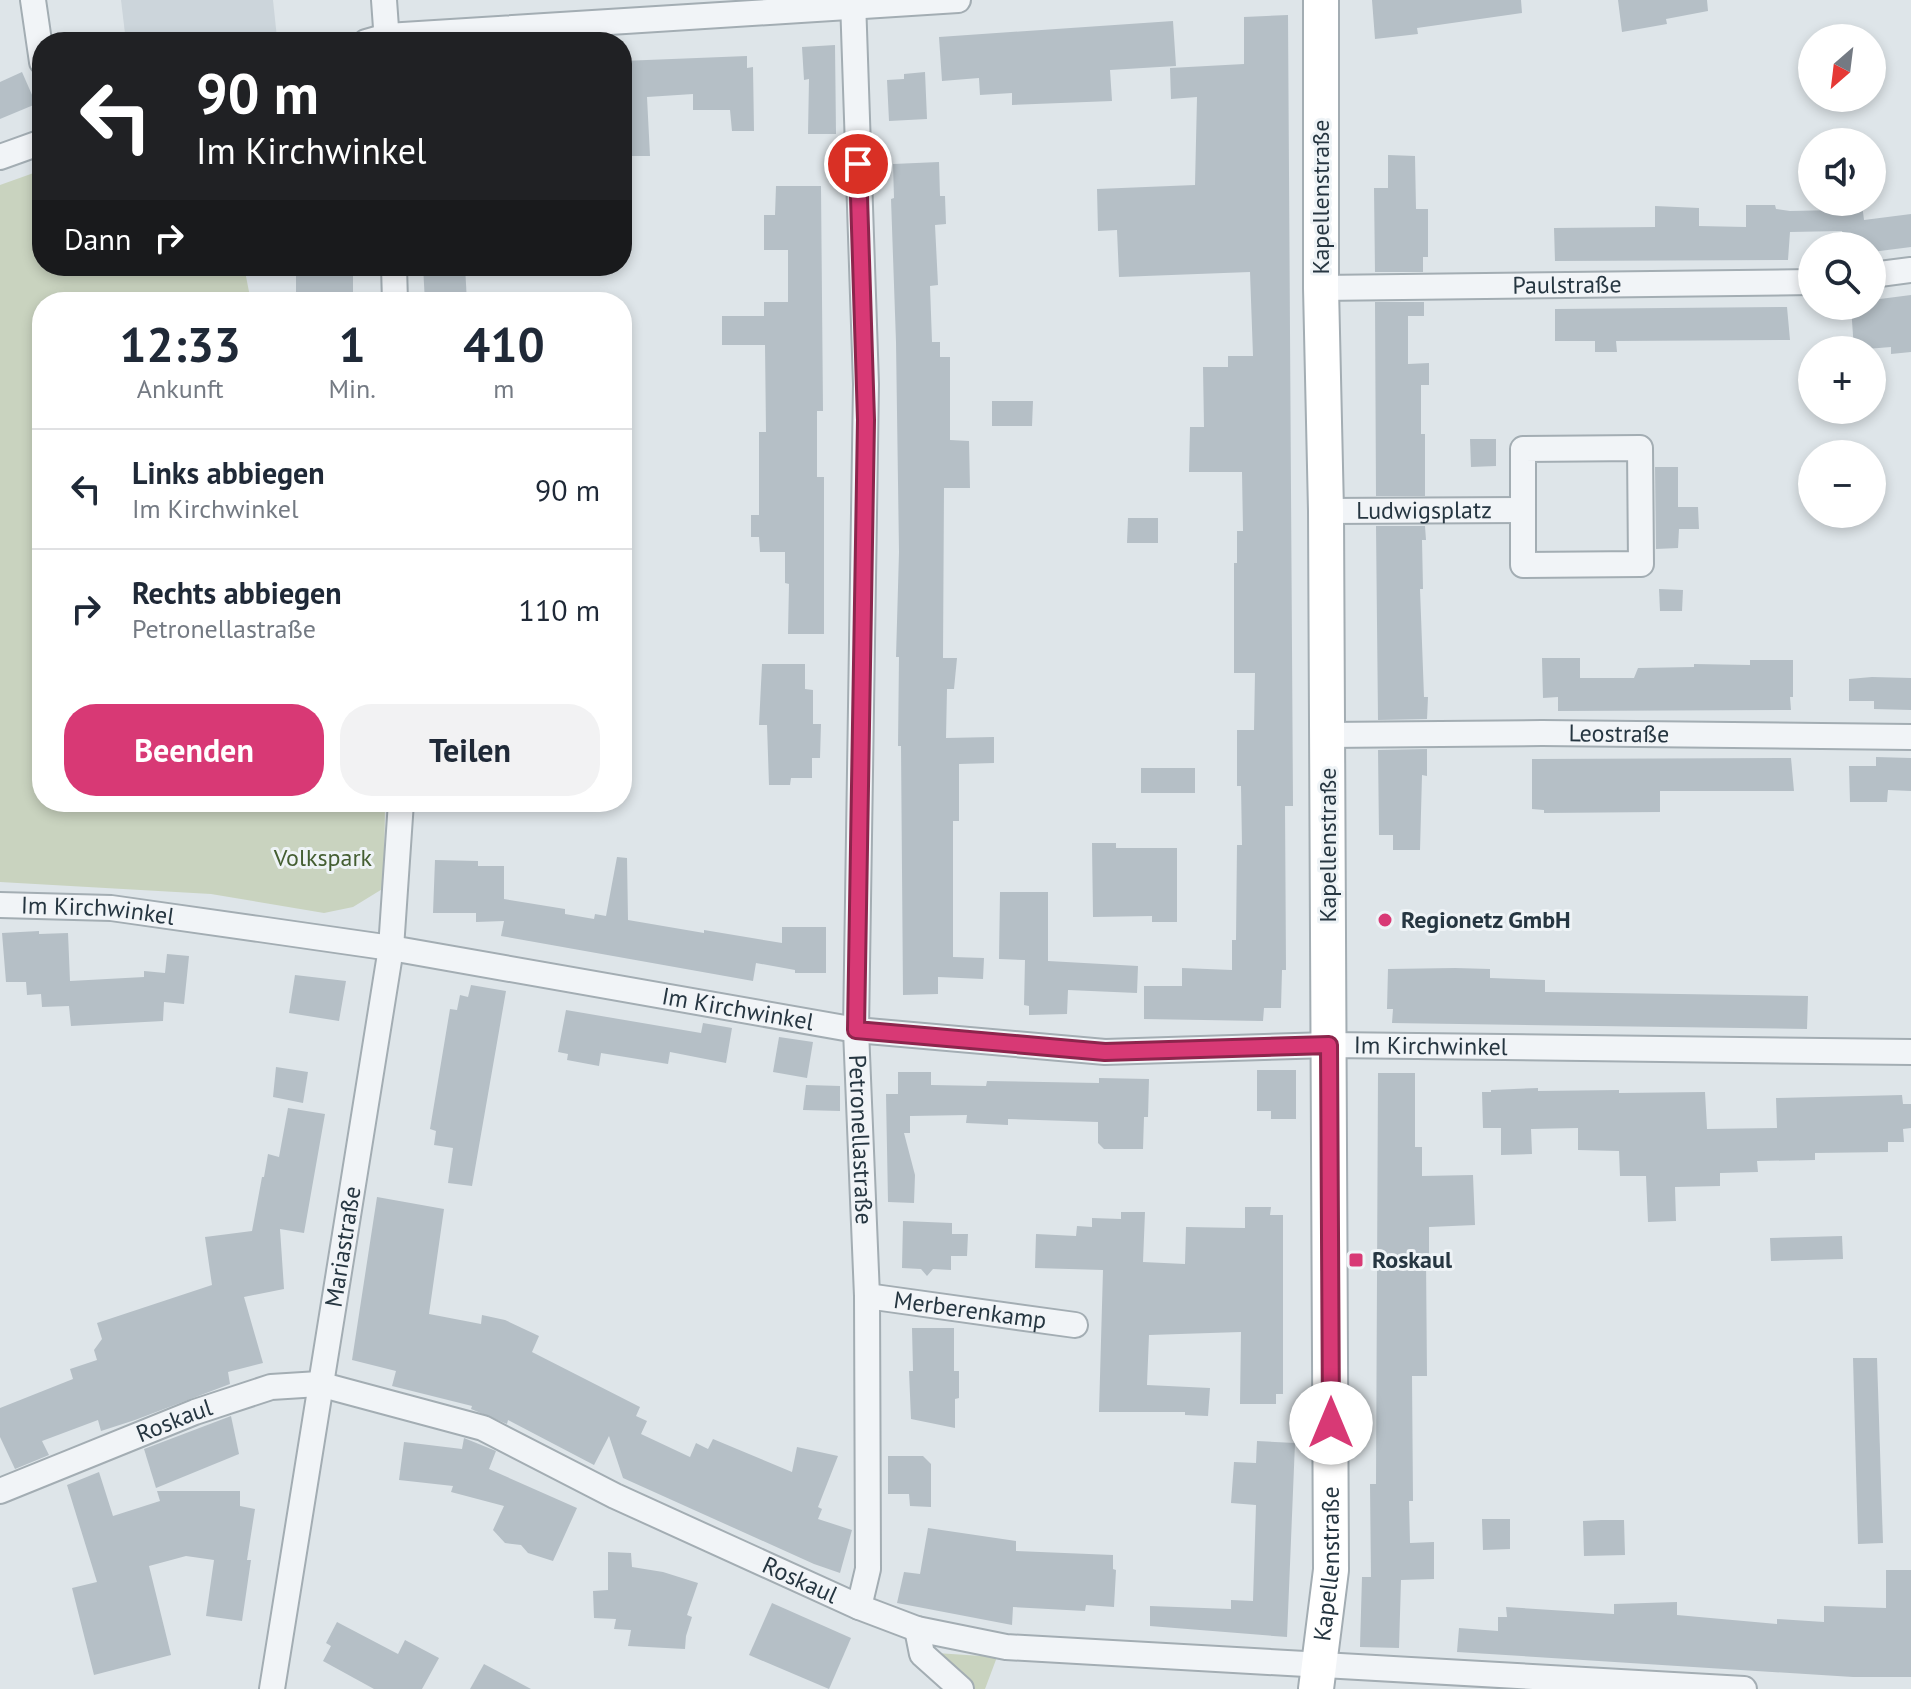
<!DOCTYPE html>
<html lang="de">
<meta charset="utf-8">
<style>
body{margin:0;font-family:"PT Sans",sans-serif;background:#f2f2f3;color:#1f2937;height:100vh;display:flex;flex-direction:column;font-size:30px;white-space:nowrap}
*{box-sizing:border-box;margin:0}
p{font-size:26px;color:#747a83}
.icon{flex:none;width:44px;height:44px;fill:none;stroke:currentColor;stroke-width:2;stroke-linecap:round;stroke-linejoin:round}
.map{position:relative;flex:1;overflow:hidden}
.panel{position:absolute;left:32px;top:292px;width:600px;height:520px;display:flex;flex-direction:column;background:#fff;border-radius:32px;box-shadow:0 4px 12px #0003}
.panel>*{flex:none}
.guide{position:absolute;left:32px;top:32px;width:600px;height:244px;border-radius:32px;box-shadow:0 4px 12px #0003;background:#202124;color:#fff;overflow:hidden}
.needle{width:52px;rotate:208deg}
.fabs{position:absolute;left:1798px;top:24px;display:grid;gap:16px}
.fabs a{display:grid;place-items:center;width:88px;height:88px;border-radius:50%;background:#fff;box-shadow:0 4px 12px #0003;font-size:40px}
.pin{position:absolute;display:grid;place-items:center;width:68px;height:68px;color:#fff;margin:-34px;border:4px solid #fff;border-radius:50%;box-shadow:0 2px 8px #0007}
.me{position:absolute;width:88px;margin:-44px;rotate:0deg;stroke-linejoin:round;filter:drop-shadow(0 0 6px #0008)}
.turn{display:flex;align-items:center;gap:28px;height:168px;padding:0 32px;font-size:36px}
.turn .icon{width:104px;height:104px;stroke-width:2.5}
.turn b{display:block;font-size:56px;line-height:68px}
.then{display:flex;align-items:center;height:76px;padding:0 32px;background:#0003;gap:16px;font-size:30px}
.eta{display:flex;justify-content:space-evenly;align-items:center;height:136px;text-align:center}
.eta b{font-size:48px;font-weight:600;line-height:56px}
.primary-button{display:flex;gap:16px;margin-top:auto;padding:16px 32px}
.primary-button a{flex:1;height:92px;border-radius:32px;background:#d83975;color:#fff;font-size:32px;font-weight:600;line-height:92px;text-align:center}
.primary-button a+a{background:#f2f2f3;color:#1f2937}
ul{padding:0;list-style:none}
li{display:flex;align-items:center;gap:24px;height:120px;padding:0 32px;border-top:2px solid #e0e1e3}
li div{flex:1}
li b{display:block;font-size:30px}
li em{font-style:normal}
.map>svg:first-child{display:block}
.built{fill:#ccd5db}
.green{fill:#c9d3bf}
.building{fill:#b5bfc6}
.lines{fill:none;stroke-linecap:round;stroke-linejoin:round}
.street-casing{stroke:#a3adb3;stroke-width:28}
.secondary-casing{stroke:#a3adb3;stroke-width:38}
.street{stroke:#f1f4f7;stroke-width:24}
.secondary{stroke:#fff;stroke-width:34}
.route-casing{stroke:#8c254c;stroke-width:20}
.route{stroke:#d83975;stroke-width:14}
.poi-dot{fill:#d83975;stroke:#eef3f6;stroke-width:3}
.labels{text-anchor:middle;stroke-width:6;stroke-linejoin:round;paint-order:stroke}
.street-label{font-size:24px;fill:#263641;stroke:#eef3f6}
.park-label{font-size:24px;fill:#445e32;stroke:#eef3f6}
.poi-label{font-size:24px;font-weight:bold;fill:#263641;stroke:#eef3f6;text-anchor:start}
</style>
<div class="map">
<svg width="1911" height="1689" viewBox="0 0 1911 1689">
<rect width="100%" height="100%" fill="#dee5e9"/>
<path class="built" d="M121,0H273L277,38L263,42H126Z"/>
<g class="green">
<path d="M42,170V266H244L251,302H42V802H385L384,888L353,907L324,913L211,894L0,882V185Z"/>
<path d="M936,1653L997,1657L985,1689H972Z"/>
</g>
<g class="building">
<path d="M1372,0H1521L1522,13L1417,28L1418,34L1375,39Z"/>
<path d="M1618,0H1707L1708,11L1666,19L1667,24L1622,32Z"/>
<path d="M1288,15L1293,806H1285L1286,970H1282L1281,1008H1264L1263,1021L1144,1019V986H1182V968L1232,970V940H1236L1237,845H1242L1241,786H1237V730H1254L1255,673H1234V563H1237V531H1243L1242,472H1189L1190,427H1204L1203,367H1228V356H1253L1250,272L1119,277L1117,230L1098,231L1097,189L1195,185L1197,97L1171,99L1170,68L1244,64V17Z"/>
<path d="M1173,21L1176,66L1110,70L1112,101L1012,105V93L980,95L979,78L942,81L939,37Z"/>
<path d="M835,45L836,134H808L809,79L804,80L802,47Z"/>
<path d="M747,56V68L753,67L754,131H732L730,110H693V94L647,97L650,156H622V61Z"/>
<path d="M22,72L36,104L0,119V82Z"/>
<path d="M925,72L927,119L889,121L887,80L904,79V74Z"/>
<path d="M1388,155L1415,156L1416,209H1428V257H1423V272H1375L1374,188H1388Z"/>
<path d="M939,162L940,196H945L946,224L935,225L938,285L930,286L932,342H940V357H950V440L969,441L970,488H944L943,658H957L954,689H947L946,738L994,737V763L959,764V821H953V957L984,958L983,979L938,977V994L903,995L901,746H898L899,657H896L899,552L896,342L891,199L894,198L893,164Z"/>
<path d="M776,186H821L823,411H817V477H824V634H788L789,584L785,583V552H760L759,537H751V515H759V432H766L765,345H722V316H764V302H788V250H764V215H775Z"/>
<path d="M1862,204L1864,220L1911,214V247L1872,252V246H1845L1842,231L1790,232L1788,260L1555,261L1554,228L1655,227V206L1699,208V226L1746,227V205H1775L1776,209L1790,211L1839,210L1838,206Z"/>
<path d="M423,266H465L467,302H425Z"/>
<path d="M353,274V302H310V297H296V275Z"/>
<path d="M1911,295V352L1891,354V347L1854,350L1851,306H1872V300Z"/>
<path d="M1375,302H1424V316H1408V364L1429,363V385H1421V434H1425V496H1376Z"/>
<path d="M1787,307L1790,340L1616,341L1617,352H1595V341H1555V309Z"/>
<path d="M992,401H1033L1032,426H992Z"/>
<path d="M1470,439H1496V466L1471,467Z"/>
<path d="M1655,467H1678V507H1698L1699,529H1679L1678,548L1656,549Z"/>
<path d="M1128,518H1158V543H1127Z"/>
<path d="M1376,526H1425L1426,540H1422L1423,589H1420L1424,697H1428L1427,719L1378,720Z"/>
<path d="M1659,589L1683,590L1682,611H1660Z"/>
<path d="M1542,658H1580V678H1634L1638,668L1694,667V664L1750,665V660H1793V697H1790L1791,710L1558,711V697L1543,698Z"/>
<path d="M762,664H805V689L813,690V724H821L820,758H812V778H791L790,785H769L767,725H759Z"/>
<path d="M1872,677L1911,678V710L1874,709V701H1849V679Z"/>
<path d="M1427,749V776L1422,775L1420,850H1393V835H1379L1378,750Z"/>
<path d="M1876,757L1911,758V791L1888,790L1887,802H1850L1849,766H1876Z"/>
<path d="M1791,758L1794,791H1660V812L1544,813V810L1532,809V759Z"/>
<rect x="1141" y="768" width="54" height="25"/>
<path d="M1092,843H1116V848H1177V922H1152V916L1093,917Z"/>
<path d="M617,857L627,858L628,920L704,933V930L782,943V927H826V973H795V970L756,963L753,981L501,936L504,921L476,922V913H433L435,860L478,861V866H504V899L565,909V914L594,919L595,914L606,916Z"/>
<path d="M1000,892H1048V961L1138,966L1137,993L1068,990L1067,1014L1029,1015V1006L1024,1005L1025,960L999,959Z"/>
<path d="M39,931V934L68,933L70,981L144,977V971L165,973L167,954L189,956L184,1004L164,1002L163,1021L71,1026L69,1006L42,1007L41,994L27,995L26,982H6L2,933Z"/>
<path d="M1455,968L1490,969V978L1545,980V992L1808,996L1807,1029L1392,1023L1393,1009H1387L1388,969Z"/>
<path d="M295,975L346,981L339,1021L289,1013Z"/>
<path d="M471,985L506,991L472,1186L448,1183L453,1148L434,1145L436,1131L430,1129L450,1009L457,1010L460,995L468,997Z"/>
<path d="M566,1010L701,1033L703,1023L732,1028L726,1063L670,1052L668,1064L601,1053L599,1066L567,1060L568,1054L558,1052Z"/>
<path d="M779,1037L813,1042L807,1078L773,1072Z"/>
<path d="M276,1067L308,1072L303,1103L273,1097Z"/>
<path d="M1257,1070H1296V1119H1271V1111H1257Z"/>
<path d="M898,1072H931V1085L986,1086L987,1081L1099,1083V1078L1149,1079L1148,1117H1144L1143,1149H1104L1098,1143V1122L1008,1119V1125L966,1123L967,1115L910,1116V1133H904L915,1175L914,1203L888,1202L886,1094H898Z"/>
<path d="M1378,1073H1415V1147H1422V1176L1473,1175L1475,1225L1429,1227V1258H1426L1427,1376H1412L1413,1501H1409L1410,1543L1434,1542V1579L1401,1580L1399,1648L1360,1647L1362,1577H1371L1370,1484H1376Z"/>
<path d="M806,1085L840,1086V1111L803,1110Z"/>
<path d="M1538,1088V1091L1619,1090V1093L1705,1092L1707,1129L1777,1128L1776,1098L1902,1095L1903,1104H1911V1128L1903,1129L1904,1142H1888V1152L1815,1153V1160L1757,1161L1758,1172L1720,1173V1186L1675,1187L1676,1221L1648,1222L1646,1176H1620L1619,1151L1578,1150V1128L1531,1129L1532,1154L1501,1155V1128H1483L1482,1092H1491V1090Z"/>
<path d="M288,1108L325,1114L304,1233L280,1229L284,1289L244,1297L263,1363L228,1372L230,1384L135,1420L101,1431L98,1420L42,1441L49,1455L15,1469L0,1437V1408L73,1379L70,1369L97,1360L94,1350L102,1339L97,1323L212,1285L205,1237L252,1231L262,1177H264L268,1154L279,1157Z"/>
<path d="M377,1197L444,1209L429,1314L481,1324L482,1315L505,1320L539,1336L532,1352L640,1407L636,1416L647,1421L641,1434L690,1457L696,1443L708,1449L713,1439L792,1472L797,1447L838,1456L818,1507L822,1509L818,1519L852,1530L840,1573L814,1564L623,1478L609,1436L594,1465L508,1420L507,1424L471,1409L472,1406L392,1386L396,1371L352,1360Z"/>
<path d="M1245,1207H1271L1270,1215H1283V1394H1276V1404H1240L1241,1332L1149,1335L1147,1385L1210,1388L1208,1416L1185,1415V1412H1099L1103,1270L1035,1268L1036,1234L1076,1236L1077,1226L1092,1227V1218L1121,1219V1212H1145L1143,1262L1185,1264L1186,1227L1245,1228Z"/>
<path d="M903,1221L952,1223V1234H968L967,1256H951V1270L933,1269L927,1276L921,1269L902,1268Z"/>
<path d="M1842,1236L1843,1259L1771,1261L1770,1238Z"/>
<path d="M912,1328H954V1371H959V1398L955,1399V1428L911,1419L909,1371H913Z"/>
<path d="M1853,1358H1877L1883,1543L1858,1544Z"/>
<path d="M231,1416L239,1454L156,1488L144,1449Z"/>
<path d="M464,1438L496,1451L489,1469L577,1508L553,1561L528,1553L521,1545L505,1543L493,1530L504,1506L451,1492L453,1486L399,1480L404,1442L462,1449Z"/>
<path d="M1257,1441L1295,1443L1287,1637L1150,1626V1606L1231,1609V1600L1253,1601L1256,1505L1231,1503L1234,1462L1256,1463Z"/>
<path d="M888,1456H923L931,1464V1507L910,1506L909,1494H888Z"/>
<path d="M99,1472L113,1516L160,1501L157,1491H240V1506L255,1509L247,1560H251L242,1621L206,1616L214,1560L186,1556L149,1566L171,1655L94,1675L72,1588L97,1582L67,1485Z"/>
<path d="M1482,1519H1510V1549L1483,1550Z"/>
<path d="M1601,1520H1624L1625,1555L1584,1556L1583,1521Z"/>
<path d="M928,1528L1016,1541V1551L1113,1555V1569L1116,1570L1114,1607L1086,1605L1085,1611L1013,1607L1012,1625L897,1603L904,1572L920,1574Z"/>
<path d="M608,1552L631,1553L632,1567L663,1572L698,1583L687,1615L692,1617L686,1636L685,1649L628,1646L631,1630L614,1629L616,1619L594,1618L593,1591L608,1590Z"/>
<path d="M1886,1570H1911V1677H1853L1457,1652L1459,1628L1498,1631V1617H1507L1506,1607L1614,1614V1604L1677,1602V1615L1777,1624V1619L1824,1622V1606L1886,1608Z"/>
<path d="M772,1603L851,1638L829,1689L749,1655Z"/>
<path d="M337,1622L398,1654L405,1640L439,1658L422,1689H374L323,1661L331,1646L326,1643Z"/>
<path d="M484,1664L531,1689H470Z"/>
</g>
<g class="lines">
<defs>
<g id="street">
<path d="M33,0L42,62"/>
<path d="M384,0L387,42"/>
<path id="s1" d="M853,0L866,384L856,1030L867,1296L868,1569L859,1607"/>
<path d="M366,42L387,36L958,0"/>
<path d="M0,157L42,142"/>
<path d="M394,266L395,302"/>
<path d="M1872,275L1911,270"/>
<path id="s2" d="M1321,288L1812,282"/>
<path d="M1640,448L1641,564L1523,565V449Z"/>
<path id="s3" d="M1326,511L1523,510"/>
<path id="s4" d="M1327,735L1542,733L1911,737"/>
<path id="s5" d="M0,905L111,908L259,929L391,948L856,1030L1105,1052L1329,1045L1911,1052"/>
<path id="s6" d="M867,1296L1075,1325"/>
<path id="s7" d="M0,1491L195,1412L271,1387L319,1384L483,1428L615,1496L859,1607L917,1629L1006,1647L1744,1689"/>
<path d="M917,1629L922,1654L961,1689"/>
<path id="s8" d="M272,1689L391,948L401,802"/>
</g>
<g id="secondary">
<path id="s9" d="M1316,1689L1331,1570L1326,511L1321,288V0"/>
</g>
</defs>
<use href="#street" class="street-casing"/>
<use href="#secondary" class="secondary-casing"/>
<use href="#street" class="street"/>
<use href="#secondary" class="secondary"/>
</g>
<g class="lines">
<defs>
<path id="route" d="M858,164L866,420L856,1030L1105,1052L1329,1045L1331,1423"/>
</defs>
<use href="#route" class="route-casing"/>
<use href="#route" class="route"/>
</g>
<g class="poi-dot">
<circle cx="1385" cy="920" r="8"/>
<rect x="1348" y="1252" width="16" height="16" rx="4"/>
</g>
<g class="labels">
<g class="street-label">
<text transform="translate(1321 197) rotate(-90)" y="8">Kapellenstraße</text>
<text dy="8" stroke="none"><textPath href="#s2" startOffset="246">Paulstraße</textPath></text>
<text dy="8" stroke="none"><textPath href="#s3" startOffset="98">Ludwigsplatz</textPath></text>
<text dy="8" stroke="none"><textPath href="#s4" startOffset="292">Leostraße</textPath></text>
<text transform="translate(1328 845) rotate(-90)" y="8">Kapellenstraße</text>
<text dy="8" stroke="none"><textPath href="#s5" startOffset="98">Im Kirchwinkel</textPath></text>
<text dy="8" stroke="none"><textPath href="#s5" startOffset="746">Im Kirchwinkel</textPath></text>
<text dy="8" stroke="none"><textPath href="#s5" startOffset="1442">Im Kirchwinkel</textPath></text>
<text dy="8" stroke="none"><textPath href="#s1" startOffset="1140">Petronellastraße</textPath></text>
<text dy="8" stroke="none"><textPath href="#s8" startOffset="448">Mariastraße</textPath></text>
<text dy="8" stroke="none"><textPath href="#s6" startOffset="104">Merberenkamp</textPath></text>
<text dy="8" stroke="none"><textPath href="#s7" startOffset="188">Roskaul</textPath></text>
<text dy="8" stroke="none"><textPath href="#s9" startOffset="126">Kapellenstraße</textPath></text>
<text dy="8" stroke="none"><textPath href="#s7" startOffset="860">Roskaul</textPath></text>
</g>
<g class="park-label">
<text x="323" y="866">Volkspark</text>
</g>
<g class="poi-label">
<text x="1401" y="928">Regionetz GmbH</text>
<text x="1372" y="1268">Roskaul</text>
</g>
</g>
</svg>
<div class="fabs">
<a><svg class="needle" viewBox="-14 -14 28 28"><path d="M0-13l5 13h-10z" fill="#e53935"/><path d="M0 13l5-13h-10z" fill="#747a83"/></svg></a>
<a><svg class="icon" aria-label="sound" viewBox="0 0 24 24"><path d="M4 9h4l5-4v14l-5-4H4zM17 9q2 3 0 6"/></svg></a>
<a><svg class="icon" aria-label="search" viewBox="0 0 24 24"><circle cx="10" cy="10" r="6"/><path d="M15 15l6 6"/></svg></a>
<a>+</a>
<a>−</a>
</div>
<div class="pin" style="left:858px;top:164px;background:#d93025"><svg class="icon" aria-label="arrive" viewBox="0 0 24 24"><path d="M6 21V4h12l-3 4 3 4H6"/></svg></div>
<svg class="me" style="left:1331px;top:1423px" viewBox="-20 -20 40 40"><circle r="19" fill="#fff"/><path d="M0-13L10 11 0 6-10 11z" fill="#d83975"/></svg>
<div class="guide">
<div class="turn"><svg class="icon" aria-label="left" viewBox="0 0 24 24"><path d="M17 20v-9H6M10 6l-5 5 5 5"/></svg><div><b>90 m</b>Im Kirchwinkel</div></div>
<div class="then">Dann<svg class="icon" aria-label="right" viewBox="0 0 24 24"><path d="M7 20v-9h11M14 6l5 5-5 5"/></svg></div>
</div>
<section class="panel">
<div class="eta">
<div><b>12:33</b><p>Ankunft</p></div>
<div><b>1</b><p>Min.</p></div>
<div><b>410</b><p>m</p></div>
</div>
<ul>
<li><svg class="icon" aria-label="left" viewBox="0 0 24 24"><path d="M17 20v-9H6M10 6l-5 5 5 5"/></svg><div><b>Links abbiegen</b><p>Im Kirchwinkel</p></div><em>90 m</em></li>
<li><svg class="icon" aria-label="right" viewBox="0 0 24 24"><path d="M7 20v-9h11M14 6l5 5-5 5"/></svg><div><b>Rechts abbiegen</b><p>Petronellastraße</p></div><em>110 m</em></li>
</ul>
<div class="primary-button"><a>Beenden</a><a>Teilen</a></div>
</section>
</div>
